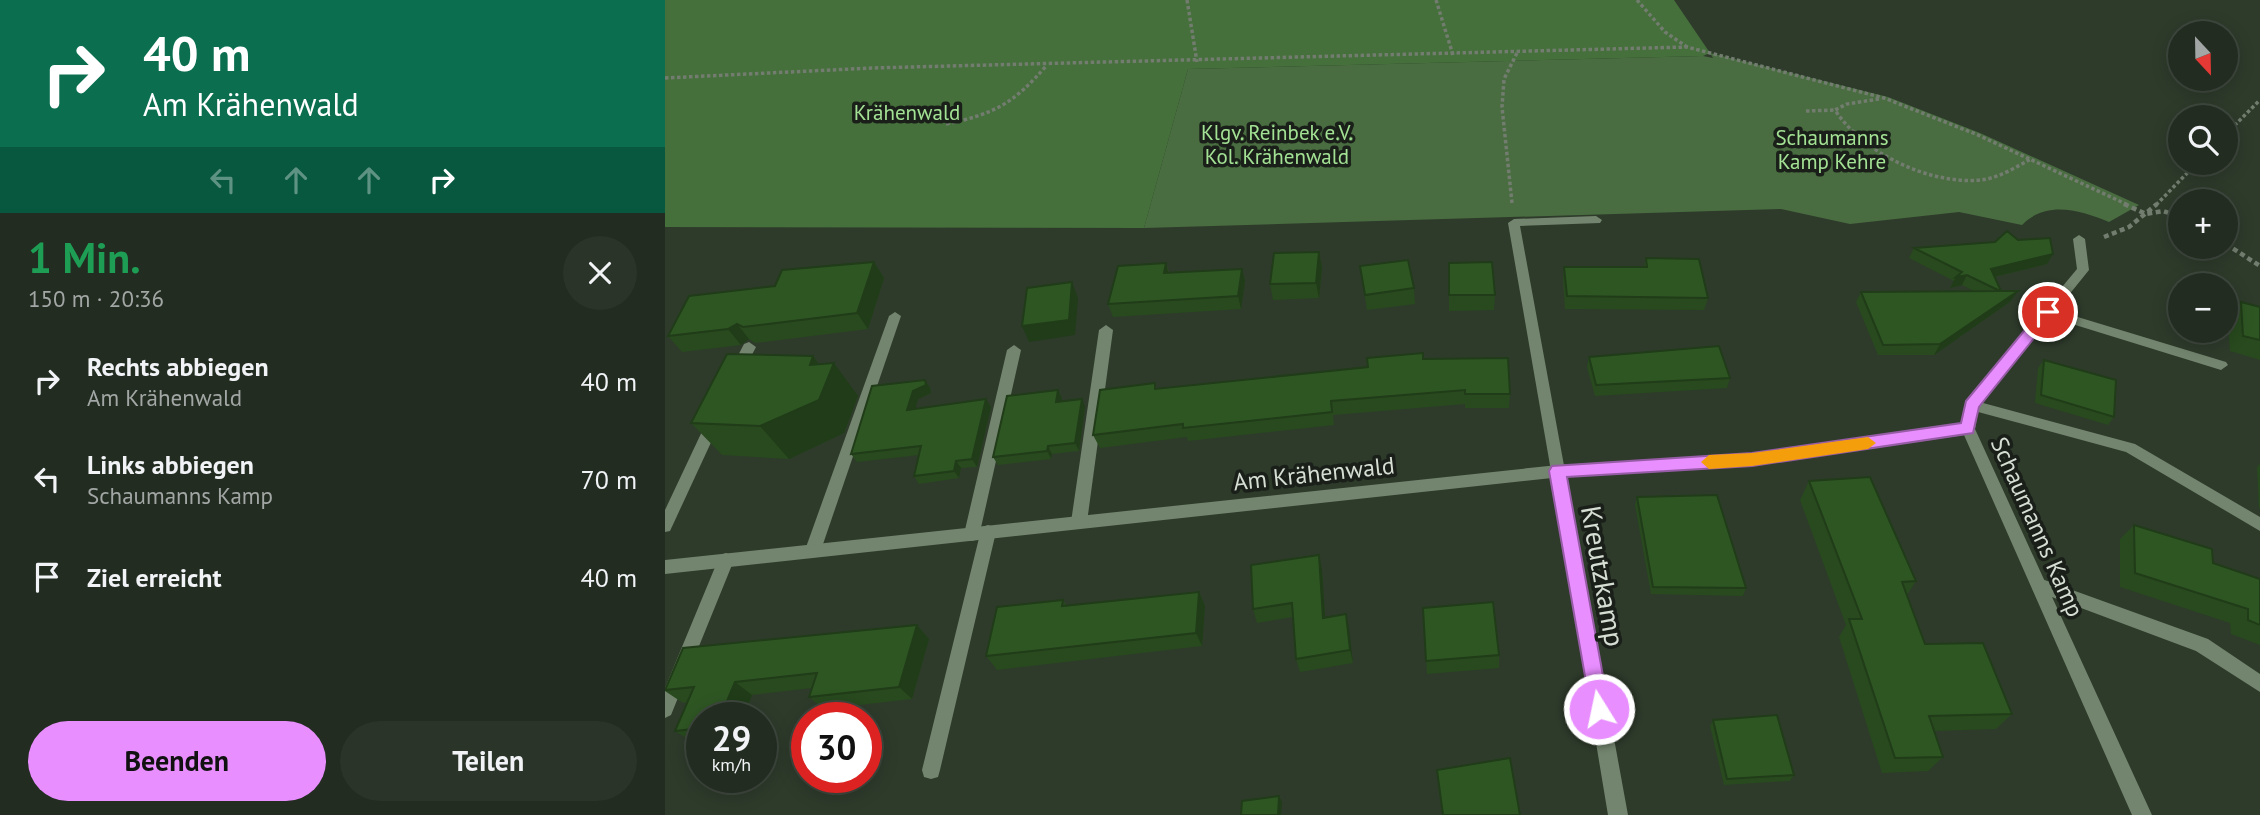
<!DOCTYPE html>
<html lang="de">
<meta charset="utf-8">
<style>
body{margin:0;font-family:"PT Sans",sans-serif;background:#2a3429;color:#f1f3f6;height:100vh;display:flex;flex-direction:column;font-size:26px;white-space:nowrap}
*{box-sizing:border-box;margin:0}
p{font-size:23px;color:#a2a7a5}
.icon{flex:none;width:38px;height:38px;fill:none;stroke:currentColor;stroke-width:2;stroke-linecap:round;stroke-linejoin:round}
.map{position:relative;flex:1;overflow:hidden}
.panel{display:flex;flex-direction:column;background:#222c20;width:665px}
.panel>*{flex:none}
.banner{background:#0b6e4f;color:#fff;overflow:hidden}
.needle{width:46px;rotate:158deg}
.buttons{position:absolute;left:1503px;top:21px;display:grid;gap:14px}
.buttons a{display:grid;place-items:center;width:70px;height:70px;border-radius:50%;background:#222c20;box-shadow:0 4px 18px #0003,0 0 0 2px #3f483e;font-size:35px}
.speed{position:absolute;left:21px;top:702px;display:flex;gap:14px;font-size:35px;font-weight:700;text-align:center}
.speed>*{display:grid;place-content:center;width:91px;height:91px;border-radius:50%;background:#222c20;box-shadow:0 4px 18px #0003,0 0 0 2px #3f483e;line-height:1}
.speed small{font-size:18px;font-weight:400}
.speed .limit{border:10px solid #d22;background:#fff;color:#111}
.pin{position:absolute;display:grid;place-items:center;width:60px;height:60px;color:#fff;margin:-30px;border:4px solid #fff;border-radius:50%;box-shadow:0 2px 7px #0007}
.me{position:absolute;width:77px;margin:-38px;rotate:350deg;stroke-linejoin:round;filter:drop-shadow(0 0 5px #0008)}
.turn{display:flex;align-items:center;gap:24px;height:147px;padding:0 28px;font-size:32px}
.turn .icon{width:91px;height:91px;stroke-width:2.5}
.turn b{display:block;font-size:49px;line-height:60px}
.lanes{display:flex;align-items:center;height:66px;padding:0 28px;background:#0003;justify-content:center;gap:35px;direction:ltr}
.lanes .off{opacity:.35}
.round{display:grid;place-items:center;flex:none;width:74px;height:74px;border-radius:37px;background:#2a3429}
.headline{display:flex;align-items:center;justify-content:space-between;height:119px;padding:0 28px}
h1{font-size:42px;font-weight:800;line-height:52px;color:#1e9e55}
.primary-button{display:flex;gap:14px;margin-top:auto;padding:14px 28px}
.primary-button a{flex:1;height:80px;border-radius:42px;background:#e88eff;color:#111;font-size:28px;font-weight:800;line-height:80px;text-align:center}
.primary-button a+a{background:#2a3429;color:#f1f3f6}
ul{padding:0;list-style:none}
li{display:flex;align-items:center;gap:21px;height:98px;padding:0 28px}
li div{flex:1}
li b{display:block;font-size:26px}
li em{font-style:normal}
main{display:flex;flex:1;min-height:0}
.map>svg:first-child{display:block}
.green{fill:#496d40}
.forest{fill:#456f3b}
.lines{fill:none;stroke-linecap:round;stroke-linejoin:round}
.path-far1{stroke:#727d6f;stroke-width:3.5;stroke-dasharray:3.5 2.5;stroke-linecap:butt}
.path{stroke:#727d6f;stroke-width:4.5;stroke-dasharray:5 3.5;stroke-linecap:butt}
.lane{fill:#73856e;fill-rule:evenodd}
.street{fill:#73856e;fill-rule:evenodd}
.wall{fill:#284a1e}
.shaded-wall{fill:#203c18}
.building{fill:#2e5623;stroke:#203c18;stroke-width:2}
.route{fill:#e88eff;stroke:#975ca6;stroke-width:2}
.slow{fill:#f59e0b}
.labels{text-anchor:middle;stroke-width:7;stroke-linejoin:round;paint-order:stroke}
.far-park-label{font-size:21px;fill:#a3e194;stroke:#1a2019}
.street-label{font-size:24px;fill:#d6ded4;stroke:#1a2019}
.near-street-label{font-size:28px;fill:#d6ded4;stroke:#1a2019}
</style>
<main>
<section class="panel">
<div class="banner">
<div class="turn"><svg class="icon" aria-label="right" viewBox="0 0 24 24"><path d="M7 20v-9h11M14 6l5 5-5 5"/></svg><div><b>40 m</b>Am Krähenwald</div></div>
<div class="lanes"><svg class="icon off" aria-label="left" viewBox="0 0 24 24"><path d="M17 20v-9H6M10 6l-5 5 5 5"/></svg><svg class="icon off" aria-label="ahead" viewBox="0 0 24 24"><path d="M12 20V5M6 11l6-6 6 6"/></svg><svg class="icon off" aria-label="ahead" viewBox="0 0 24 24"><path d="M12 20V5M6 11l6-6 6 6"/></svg><svg class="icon" aria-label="right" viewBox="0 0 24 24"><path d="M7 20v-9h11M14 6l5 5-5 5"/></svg></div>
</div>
<div class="headline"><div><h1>1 Min.</h1><p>150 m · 20:36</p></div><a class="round"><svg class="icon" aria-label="close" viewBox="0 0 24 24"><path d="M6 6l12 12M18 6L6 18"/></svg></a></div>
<ul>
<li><svg class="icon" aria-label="right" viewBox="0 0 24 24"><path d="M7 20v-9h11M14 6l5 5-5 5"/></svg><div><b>Rechts abbiegen</b><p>Am Krähenwald</p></div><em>40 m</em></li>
<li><svg class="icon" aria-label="left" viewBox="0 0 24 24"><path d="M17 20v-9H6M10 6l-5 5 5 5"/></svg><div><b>Links abbiegen</b><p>Schaumanns Kamp</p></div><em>70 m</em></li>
<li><svg class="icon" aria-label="arrive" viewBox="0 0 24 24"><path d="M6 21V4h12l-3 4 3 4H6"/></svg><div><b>Ziel erreicht</b></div><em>40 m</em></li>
</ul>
<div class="primary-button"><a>Beenden</a><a>Teilen</a></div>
</section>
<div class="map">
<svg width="1595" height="815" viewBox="0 0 1595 815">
<rect width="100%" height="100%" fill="#2e3b2b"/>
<path class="green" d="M1045,53L1223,97L1315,133L1474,205L1444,222C1415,210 1381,200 1357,225L1294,212L1185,224L1116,209L479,228L523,69L1038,56L1048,58Z"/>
<path class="forest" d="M0,0H1009L1045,53L1038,56L523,69L479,228L0,227Z"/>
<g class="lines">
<g class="path-far1">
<path d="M522,0L532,62"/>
<path d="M771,0L788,55"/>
<path d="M972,0L1000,32L1022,47"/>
<path d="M0,78L207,68L1022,47L1219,98L1313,135L1463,205"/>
<path d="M1214,99L1182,104L1170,110C1198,153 1264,185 1316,180C1334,178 1351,167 1366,159"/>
<path d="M1141,111L1170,110"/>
<path d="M281,124C330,114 349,103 382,65"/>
<path d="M1561,134L1595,100"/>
<path d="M847,203L837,107L839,79L852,53"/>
<path d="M1491,205L1532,163"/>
</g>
<g class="path">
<path d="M1459,204L1481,214L1498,211L1516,217"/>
<path d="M1439,237L1464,227L1492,204"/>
<path d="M1561,244L1595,266"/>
</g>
<g class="lane">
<path d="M931,216L937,220L935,223L855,226L900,471L898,475H888L886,471L843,223L849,219Z"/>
<path d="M1383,308L1561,362L1563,365L1556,370L1378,315L1377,312Z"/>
<path d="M230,312L236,316L156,550L154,555L148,557L142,555L140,550L224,316Z"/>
<path d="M441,325L448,330L422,522L419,527L414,528L409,527L406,522L434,330Z"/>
<path d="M84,342L91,347L78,372L73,374L68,372L66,369L79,344Z"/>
<path d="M349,345L356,350L315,532L317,527L323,525L329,527L331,532L275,770L273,777L266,779L259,777L257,770L315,534L313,539L307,541L301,539L299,534L342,350Z"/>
<path d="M1307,400L1470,444L1595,517V531L1461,452L1302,409L1300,405Z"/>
<path d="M48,418L53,419L55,423L5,531L0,532V510L41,423L43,419Z"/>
<path d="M61,553L67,555L69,560L6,715L0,718V688L53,560L55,555Z"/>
<path d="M1374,578L1543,639L1595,674V692L1531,651L1368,590L1366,585L1368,580Z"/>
</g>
<path class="street" d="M1414,235L1420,239L1424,270L1314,406L1310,429L1487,815H1467L1299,435L1087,466L901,476L963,815H943L887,478L0,574V560L893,465L1087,454L1297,424L1302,401L1412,269L1408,239Z"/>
</g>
<g class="wall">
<path d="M1353,240L1388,254L1382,264L1330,277L1336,291L1346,301L1269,355H1213L1191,302L1196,292L1309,291L1297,285L1285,288L1289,281L1244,258L1249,248Z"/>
<path d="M654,252L657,268L654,298L608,300L605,284Z"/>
<path d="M981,258L1043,298L1039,310L900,309L898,279L899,267H979Z"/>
<path d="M209,262L219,278L203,329L90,343L84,339L76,345L17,352L3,336L110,286Z"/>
<path d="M501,263L504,272L577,269L580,281L576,309L448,317L443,304Z"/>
<path d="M784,263L830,295L829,310L784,311Z"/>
<path d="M695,266L749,288L750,304L702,310Z"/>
<path d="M1576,302L1595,307V360L1565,351L1563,318Z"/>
<path d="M148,356L154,364L193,396L179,433L124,459L57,455L26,423Z"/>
<path d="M924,357L1065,378L1062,388L930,396L922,367Z"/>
<path d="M758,359L845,394L844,408H800V404L668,415L669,425L523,441L522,437L435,448L428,435L492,389L703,367Z"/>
<path d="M1379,360L1449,417L1443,425L1370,403L1373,368Z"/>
<path d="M260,380L265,388L266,393L253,399L250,409L321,399L326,407L312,467L296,468L294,478L254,484L249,476L254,455L192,462L186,454Z"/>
<path d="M393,390L397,398L396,401L420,407L414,451L387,454L386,459L333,465L328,457Z"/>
<path d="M1595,464V509L1594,508L1592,467Z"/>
<path d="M1144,481L1251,581L1242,595L1260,644L1347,714L1331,729L1269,731L1278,757L1263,771L1217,773L1174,637L1181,625L1135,500Z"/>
<path d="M972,497L1081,588L1078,596L986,594L970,505Z"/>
<path d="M1469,525L1548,563L1595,579V645L1566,634L1565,623L1455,587V539Z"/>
<path d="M657,570L660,617L681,614L688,663L635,672L631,659L628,617L592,623L588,609Z"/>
<path d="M534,592L540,606L537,646L332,670L321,656L398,600L402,606Z"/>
<path d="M758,608L834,655V668L762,674Z"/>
<path d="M252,625L264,639L247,699L159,709L144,697L147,688L87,695L78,718H37V742L29,743L10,731L23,702L18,703L0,691V688Z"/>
<path d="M1048,720L1129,775L1125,781L1059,785L1045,726Z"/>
<path d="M772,770L855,815H777Z"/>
</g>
<g class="shaded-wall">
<path d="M654,252L657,268L654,298L651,283Z"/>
<path d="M1388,254L1382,264L1320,279L1326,269Z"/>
<path d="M209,262L219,278L203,329L192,313Z"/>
<path d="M501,263L504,276L499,273Z"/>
<path d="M577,269L580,281L576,309L573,296Z"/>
<path d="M1302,275L1297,285L1285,288L1291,277Z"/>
<path d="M407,282L413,298L410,335L364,342L357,326Z"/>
<path d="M1353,291L1346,301L1269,355L1275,344Z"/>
<path d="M72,324L84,339L76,345L63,329Z"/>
<path d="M148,356L163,377L169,363L193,396L179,433L124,459L95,426L145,365Z"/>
<path d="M260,380L265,388L266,393L253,399L248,418L242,410L248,391Z"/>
<path d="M393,390L397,398L395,410L391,402Z"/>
<path d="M321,399L326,407L312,467L307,459Z"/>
<path d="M417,399L420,407L414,451L410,443Z"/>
<path d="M383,446L387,454L386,459L382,451Z"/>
<path d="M291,461L296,468L294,478L289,471Z"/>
<path d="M654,555L657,570L661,631L658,618Z"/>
<path d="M534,592L540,606L537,646L531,633Z"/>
<path d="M681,614L684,628L688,663L685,650Z"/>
<path d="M252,625L264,639L247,699L234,687Z"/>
<path d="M70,682L87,695L78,718H55Z"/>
<path d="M614,796L617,802L616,815H613Z"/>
</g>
<g class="building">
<path d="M1342,231L1353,240L1385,238L1388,254L1326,269L1336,291H1353L1275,344L1218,345L1196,292L1335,291L1302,275L1291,277L1297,272L1249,248L1330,242Z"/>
<path d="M654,252L651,283L605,284L609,253Z"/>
<path d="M981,258L1034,259L1043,298L902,296L899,267H982Z"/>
<path d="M743,260L749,288L700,295L695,266Z"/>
<path d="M209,262L192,313L78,327L72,324L63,329L3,336L24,296L110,286L117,270Z"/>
<path d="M827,262L830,295H784V263Z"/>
<path d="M501,263L499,273L577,269L573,296L443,304L453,266Z"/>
<path d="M407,282L404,320L357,326L362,288Z"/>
<path d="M1576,302L1595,307V340L1578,336Z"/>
<path d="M1054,346L1065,378L931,385L924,357Z"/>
<path d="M758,353V359L843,358L845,394H800V390L666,401L667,412L518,428V424L428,435L435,390L490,383V389L703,367L702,358Z"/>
<path d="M62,354L148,356L145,365L169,363L154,400L95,426L26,423Z"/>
<path d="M1379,360L1451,380L1449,417L1376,395Z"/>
<path d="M260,380L261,385L248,391L242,410L321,399L307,459L291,461L289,471L249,476L256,446L186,454L207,386Z"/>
<path d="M393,390L391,402L417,399L410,443L383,446L382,451L328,457L342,396Z"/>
<path d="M1205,477L1251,581L1237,582L1260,644L1318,643L1347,714L1264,716L1278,757L1230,758L1184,619H1197L1144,481Z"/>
<path d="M1052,495L1081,588L988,587L972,497Z"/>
<path d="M1469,525L1547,549L1548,563L1595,579V625L1583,620V609L1470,573Z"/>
<path d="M654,555L658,618L681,614L685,650L631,659L627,603L588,609L586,565Z"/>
<path d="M534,592L531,633L321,656L332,607L398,600L397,606Z"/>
<path d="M828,602L834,655L761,661L758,608Z"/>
<path d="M252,625L234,687L144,697L152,673L70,682L55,718H37V728L10,731L29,687L0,690L18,648Z"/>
<path d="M1112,715L1129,775L1062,779L1048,720Z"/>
<path d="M845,758L855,815H778L772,770Z"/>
<path d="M614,796L613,815H576L577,801Z"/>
</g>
<path class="route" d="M1383,306L1390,312L1314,407L1308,433L1087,466L902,477L944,709L941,716L934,719L927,716L884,471L887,466L1087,453L1296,423L1301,401L1378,308Z"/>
<path class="slow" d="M1203,437L1211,443L1203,449L1087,466L1044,469L1036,462L1044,455L1087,453Z"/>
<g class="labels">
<g class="far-park-label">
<text x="242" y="120">Krähenwald</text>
<text x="612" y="140">Klgv. Reinbek e.V.<tspan x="612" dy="24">Kol. Krähenwald</tspan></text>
<text x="1167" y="145">Schaumanns<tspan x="1167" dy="24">Kamp Kehre</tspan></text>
</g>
<g class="street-label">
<text transform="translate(649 474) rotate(-6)" y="8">Am Krähenwald</text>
<text transform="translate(1372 527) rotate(66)" y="8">Schaumanns Kamp</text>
</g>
<g class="near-street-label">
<text transform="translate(938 576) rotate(80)" y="10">Kreutzkamp</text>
</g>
</g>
</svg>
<div class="buttons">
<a><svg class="needle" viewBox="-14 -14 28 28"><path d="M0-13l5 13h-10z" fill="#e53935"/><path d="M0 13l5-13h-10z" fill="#a2a7a5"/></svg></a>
<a><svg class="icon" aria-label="search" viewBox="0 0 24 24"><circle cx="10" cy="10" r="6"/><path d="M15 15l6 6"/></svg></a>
<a>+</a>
<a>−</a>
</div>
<div class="speed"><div>29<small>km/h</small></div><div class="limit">30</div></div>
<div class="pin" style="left:1383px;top:312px;background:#d93025"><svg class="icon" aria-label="arrive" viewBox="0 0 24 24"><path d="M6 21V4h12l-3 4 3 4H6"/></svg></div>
<svg class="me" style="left:934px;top:709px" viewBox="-20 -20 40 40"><circle r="17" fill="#e88eff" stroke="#fff" stroke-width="3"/><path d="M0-11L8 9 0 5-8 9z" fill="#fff"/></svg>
</div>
</main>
